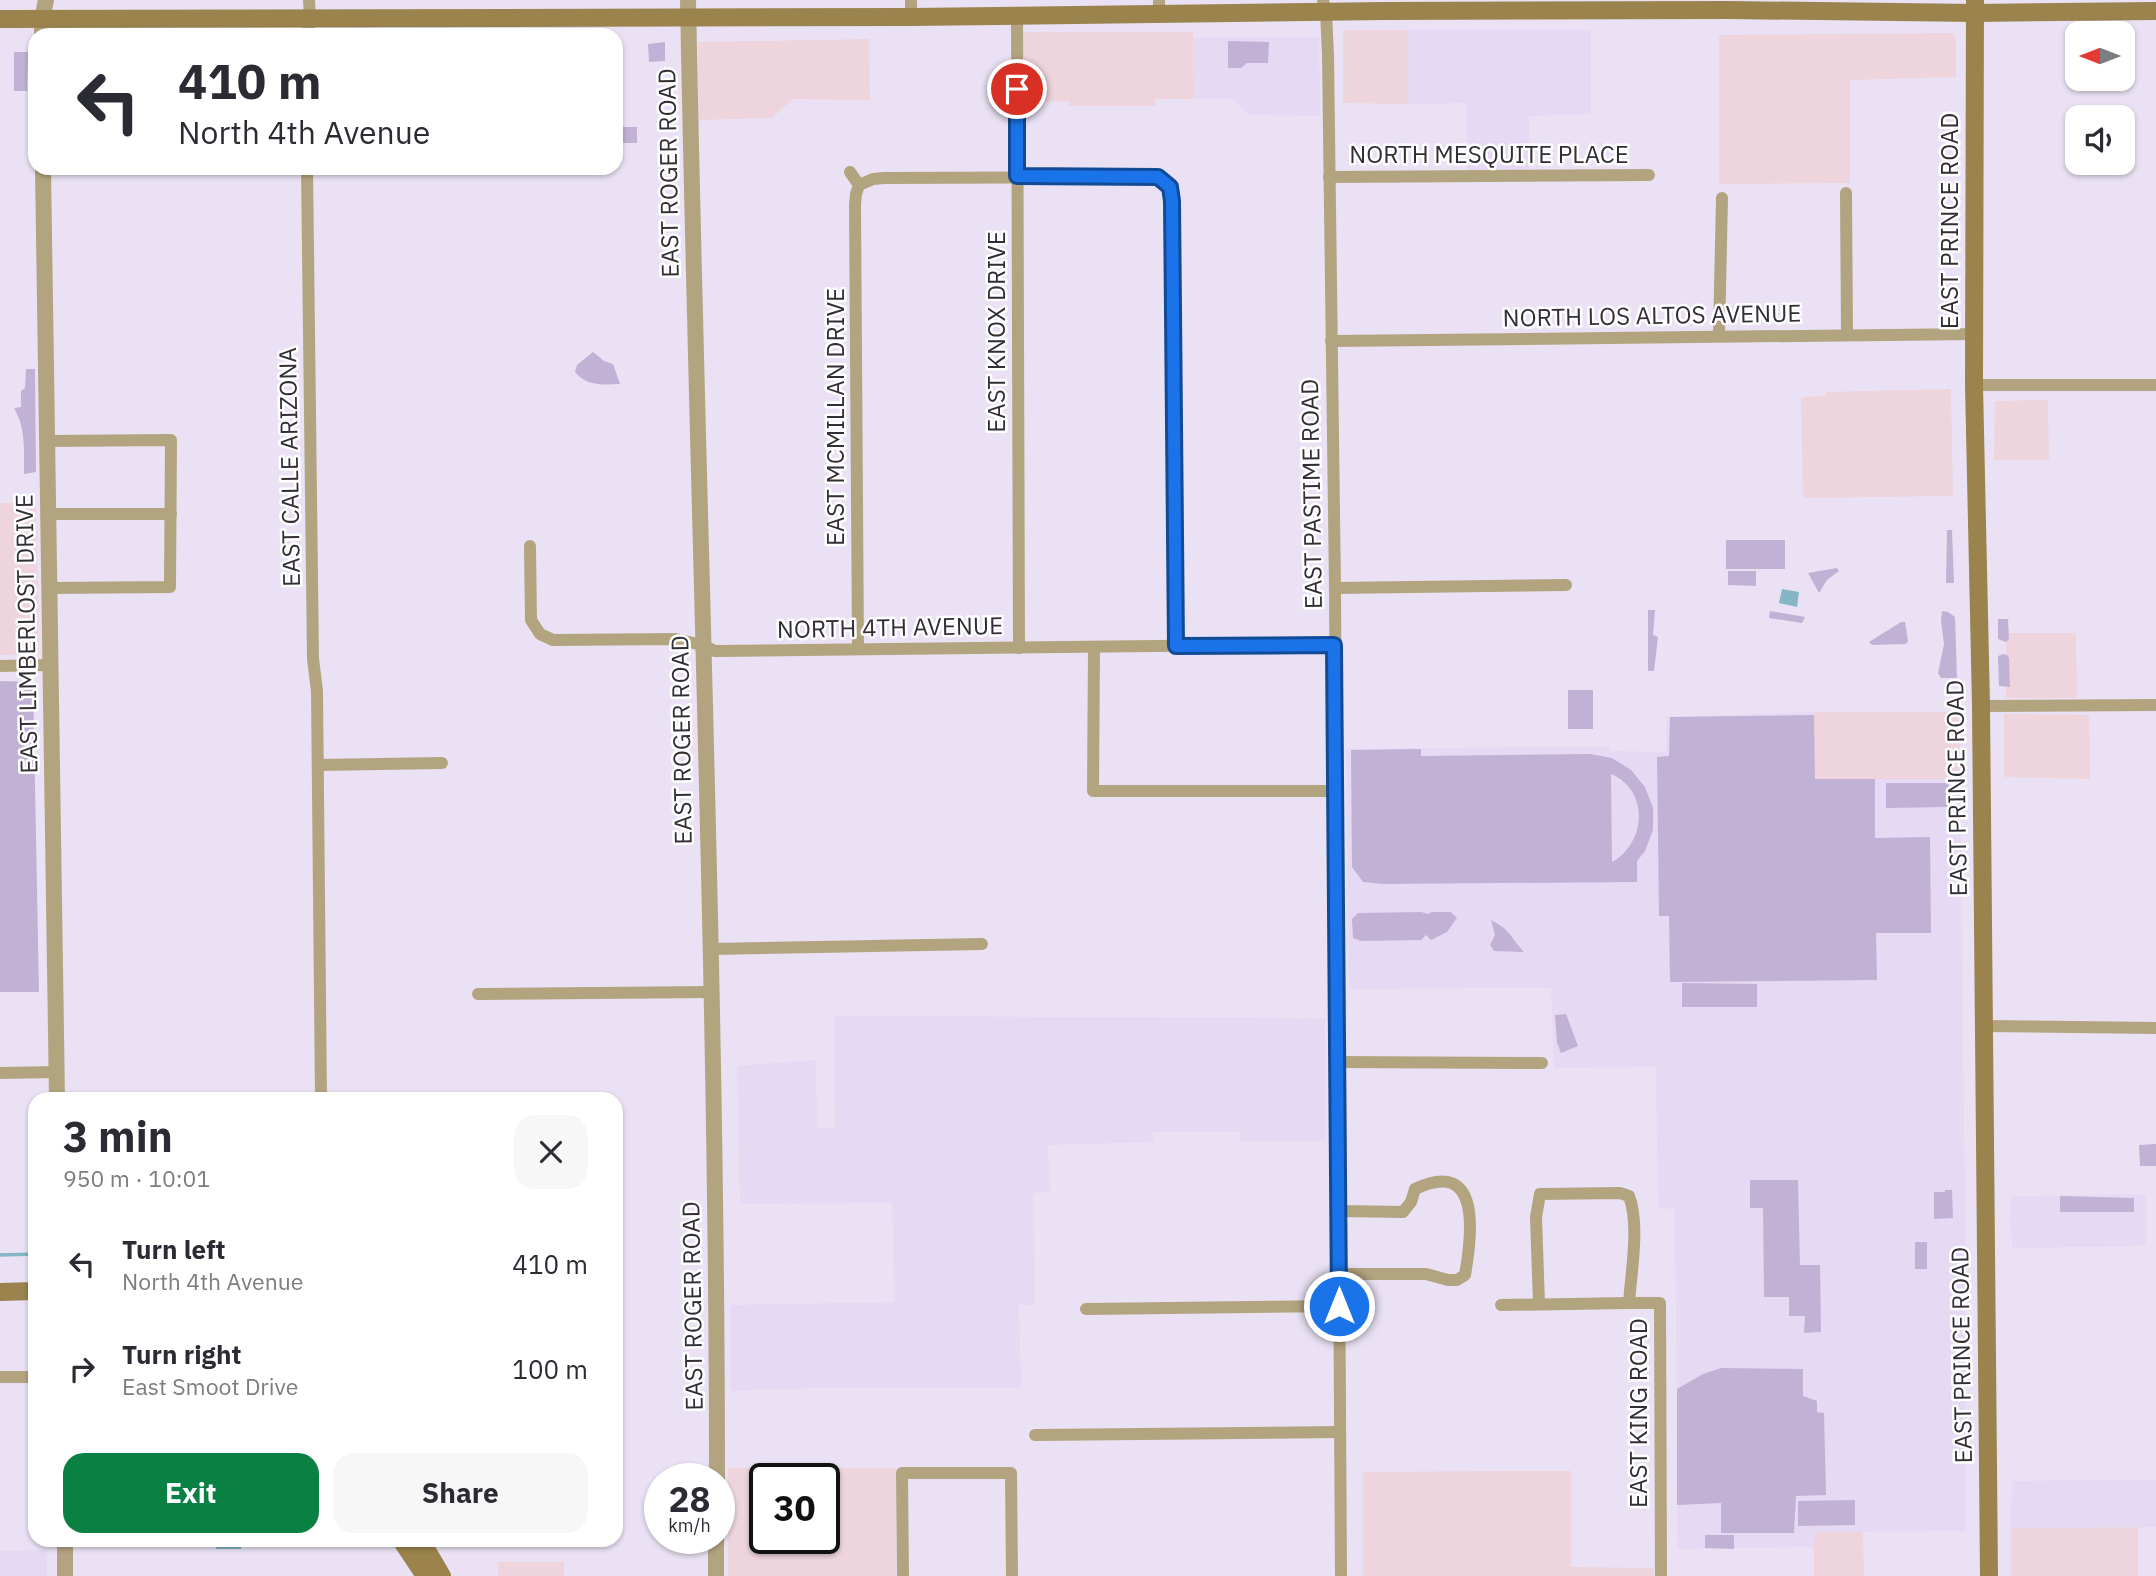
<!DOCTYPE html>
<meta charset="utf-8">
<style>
body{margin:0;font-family:"IBM Plex Sans",sans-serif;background:#f7f7f7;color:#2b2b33;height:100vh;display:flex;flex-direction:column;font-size:26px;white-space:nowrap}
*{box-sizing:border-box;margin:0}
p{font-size:23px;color:#7c7c81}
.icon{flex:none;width:38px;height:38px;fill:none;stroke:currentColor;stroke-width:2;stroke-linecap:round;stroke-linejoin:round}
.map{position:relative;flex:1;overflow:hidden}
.drawer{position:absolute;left:28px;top:1092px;width:595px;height:455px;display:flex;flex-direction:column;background:#fff;border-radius:21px;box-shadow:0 2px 5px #0004}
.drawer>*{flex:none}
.banner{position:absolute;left:28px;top:28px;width:595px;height:147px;border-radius:21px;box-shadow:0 2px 5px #0004;background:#fff;color:#2b2b33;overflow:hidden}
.needle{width:46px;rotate:270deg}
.buttons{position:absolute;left:2065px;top:21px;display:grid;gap:14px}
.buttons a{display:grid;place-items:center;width:70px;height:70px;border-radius:14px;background:#fff;box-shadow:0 2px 5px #0004;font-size:35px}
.speed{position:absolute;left:644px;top:1463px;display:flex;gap:14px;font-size:35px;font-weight:700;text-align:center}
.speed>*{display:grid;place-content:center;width:91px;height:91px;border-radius:50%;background:#fff;box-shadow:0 2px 5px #0004;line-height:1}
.speed small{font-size:18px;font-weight:400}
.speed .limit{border:4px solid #111;border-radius:10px;background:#fff;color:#111}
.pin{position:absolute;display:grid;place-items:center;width:60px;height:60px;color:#fff;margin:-30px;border:4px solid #fff;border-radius:50%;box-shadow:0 2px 7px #0007}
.me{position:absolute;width:77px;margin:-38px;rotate:0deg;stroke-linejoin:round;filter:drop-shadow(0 0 5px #0008)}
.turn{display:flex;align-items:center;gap:24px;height:147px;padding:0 35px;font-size:32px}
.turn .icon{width:91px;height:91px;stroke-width:2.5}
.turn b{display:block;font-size:49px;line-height:60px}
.round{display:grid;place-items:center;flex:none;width:74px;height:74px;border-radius:21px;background:#f7f7f7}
.head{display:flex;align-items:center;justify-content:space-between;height:119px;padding:0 35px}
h1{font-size:42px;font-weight:800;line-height:52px}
.button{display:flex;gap:14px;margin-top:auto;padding:14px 35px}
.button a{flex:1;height:80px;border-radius:21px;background:#0b8043;color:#fff;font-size:28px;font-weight:800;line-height:80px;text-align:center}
.button a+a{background:#f7f7f7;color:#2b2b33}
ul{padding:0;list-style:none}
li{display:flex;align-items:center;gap:21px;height:105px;padding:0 35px}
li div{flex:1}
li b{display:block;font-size:26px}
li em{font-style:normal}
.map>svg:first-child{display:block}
.commercial{fill:#edd4dd;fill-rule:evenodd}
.built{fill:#e5d9f3}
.green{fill:#c1b1d5;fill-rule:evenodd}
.water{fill:#86b6c6}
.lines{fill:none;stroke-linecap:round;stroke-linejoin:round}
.stream{stroke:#86b6c6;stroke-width:3.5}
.minor{stroke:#b3a480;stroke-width:12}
.tertiary{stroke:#b3a480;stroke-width:16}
.secondary{stroke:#9a834c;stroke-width:18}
.route-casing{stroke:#114b97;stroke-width:18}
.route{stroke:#1a73e8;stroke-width:12}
.labels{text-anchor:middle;stroke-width:5;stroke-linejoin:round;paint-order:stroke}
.street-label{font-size:24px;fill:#322e35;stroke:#fff}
</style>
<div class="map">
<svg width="2156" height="1576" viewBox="0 0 2156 1576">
<rect width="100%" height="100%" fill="#eae2f4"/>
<g class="commercial">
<path d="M1343,30H1407V104L1343,103Z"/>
<path d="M1021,32H1193L1194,99H1155V106H1069V101L1021,102Z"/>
<path d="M1951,33L1956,38V77L1850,80V183L1719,184V35Z"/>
<path d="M869,39L870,100L793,99L775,115L774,118L697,120L698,42Z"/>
<path d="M1951,389L1953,496L1803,498L1801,397L1826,396V392Z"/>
<path d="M2048,400L2049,460H1994L1995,401Z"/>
<path d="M0,503H36L39,654L0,655Z"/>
<path d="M2006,633H2076L2077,698H2006Z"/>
<path d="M1814,712H1959L1960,779H1814Z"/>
<path d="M2004,714L2089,715L2090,779L2004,777Z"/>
<path d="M728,1468H896V1576H728ZM765,1479H824V1538H765Z"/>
<path d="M1503,1471H1571V1567L1654,1568V1576H1363V1472Z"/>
<path d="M2138,1527V1576H2011V1528Z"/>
<path d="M1863,1531L1864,1576H1814V1532Z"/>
<rect x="498" y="1562" width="66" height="14"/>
</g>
<g class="built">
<path d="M1407,30H1591V114L1529,116V172L1467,174V103L1407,104Z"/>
<path d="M1319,37L1320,116L1248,115L1233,98L1194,99L1193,38Z"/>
<path d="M1814,712L1815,779H1960L1965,1211L1966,1531L1815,1532L1814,1547L1678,1549L1675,1209L1658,1208L1656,1067L1554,1068L1551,988L1349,989L1346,749L1609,746L1610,751L1666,752L1667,717Z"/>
<path d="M834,1016L1325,1018V1141H1241L1240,1132H1153V1142L1048,1145L1050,1192L1033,1193L1035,1305H1019L1021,1388H815L731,1391L730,1305L895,1302L892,1203L740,1204L737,1066L816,1060L817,1128H835Z"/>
<path d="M2146,1194V1246L2012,1248L2011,1223H2009L2011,1196Z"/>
<path d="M2156,1480V1527L2011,1528L2012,1481Z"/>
<path d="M47,1550V1576H0V1551Z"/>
</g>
<g class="green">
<path d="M1228,41L1269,42L1268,63H1247L1241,68H1228Z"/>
<path d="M665,42V61L649,62L648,44Z"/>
<path d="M14,52H28L27,91H14Z"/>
<rect x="620" y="127" width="17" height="16"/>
<path d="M593,352L604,361L613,364L620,384C603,385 586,386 575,372L577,365Z"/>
<path d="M26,369H35L36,472L24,474C24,450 26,429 14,408L21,407V391L25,388Z"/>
<path d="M1947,530H1952L1954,583H1946Z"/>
<rect x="1726" y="540" width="59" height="29"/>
<path d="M1837,568L1839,571L1827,580L1819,593L1808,573Z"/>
<path d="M1728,571H1756V586L1728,585Z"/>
<path d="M1648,610H1655L1653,635L1658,637L1654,671H1648Z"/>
<path d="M1770,611L1805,617L1802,623L1769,618Z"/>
<path d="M1942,611L1948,612L1955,617L1957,678H1941L1938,673L1944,644L1941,621Z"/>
<path d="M1998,619H2008L2009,639L2006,642L1998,639Z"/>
<path d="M1901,622H1905L1908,641L1906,644L1872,645L1869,642Z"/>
<path d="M2003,654L2007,655L2009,658L2010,687L1999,686L1998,656Z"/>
<path d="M0,681L33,682L39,992H0Z"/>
<rect x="1568" y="690" width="25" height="39"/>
<path d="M1814,715L1815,779H1875V838L1930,837L1931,933H1876L1877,980L1670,982L1669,916H1659L1657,757L1669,756L1670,717Z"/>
<path d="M1421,749V756L1590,754L1612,758L1631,770L1645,787L1653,808V830L1645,851L1637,861V882L1383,884L1363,882L1352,867L1351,750ZM1611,774C1649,790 1647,842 1612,862Z"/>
<path d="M1886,783H1949L1948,807L1886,808Z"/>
<path d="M1421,912L1429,914L1431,912H1451L1457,918L1447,932L1431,940L1426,935L1421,940L1361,941L1353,938L1352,919L1358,913Z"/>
<path d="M1491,920C1512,931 1510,937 1524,952L1494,951L1490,945L1495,935Z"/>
<path d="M1682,983L1757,984V1007H1682Z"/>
<path d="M1566,1014L1578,1046L1561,1053L1557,1042L1555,1015Z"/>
<path d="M2156,1144V1166H2140L2139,1145Z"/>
<path d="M1750,1180H1798L1800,1265H1820L1821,1332L1804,1333L1805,1316H1789V1297H1764L1763,1208H1750Z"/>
<path d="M1945,1190H1952L1953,1218L1934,1219V1192H1945Z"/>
<path d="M2060,1196L2134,1198V1212H2060Z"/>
<rect x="1915" y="1242" width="12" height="27"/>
<path d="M1721,1368L1803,1369V1396L1817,1401V1412L1824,1413L1826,1495L1796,1496L1794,1533H1721V1503L1677,1505V1389L1703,1374Z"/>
<path d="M1855,1500V1525L1798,1526V1501Z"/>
<path d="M1705,1535H1734V1549L1705,1548Z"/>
</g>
<g class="water">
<path d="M1782,589L1799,592L1797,607L1779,603Z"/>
<path d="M241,1540V1549H216V1541Z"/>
</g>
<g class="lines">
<path class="stream" d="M0,1255L35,1254"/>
<g class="minor">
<path d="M911,0V17"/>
<path d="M1159,0V15"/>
<path d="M1323,0L1326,12L1328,55L1335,588L1341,1576"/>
<path d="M1017,16L1019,648"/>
<path d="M307,35L310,19L309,0"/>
<path d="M307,168L313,659L317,691L321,1099"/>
<path d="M850,172L859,185"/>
<path d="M1329,177L1649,175"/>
<path d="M859,185L873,179L884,178L1153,177C1167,178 1171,188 1172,201L1176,646"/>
<path d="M1846,193L1847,334"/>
<path d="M1719,335L1722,198"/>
<path d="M1331,341L1975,334"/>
<path d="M1974,385H2156"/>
<path d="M47,441L171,440L170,587L49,588"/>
<path d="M48,514H171"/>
<path d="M530,546L531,620L540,634L553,640L676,639L702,645L715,651L1334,644"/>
<path d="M1335,588L1566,585"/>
<path d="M1094,647L1093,791H1336"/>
<path d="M858,649L855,205L856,194L859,185"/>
<path d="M0,666L50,665"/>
<path d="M1981,706L2156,705"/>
<path d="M318,765L442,763"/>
<path d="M710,949L982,944"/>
<path d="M478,994L711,992"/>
<path d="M1983,1026L2156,1028"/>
<path d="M1337,1062L1542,1063"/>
<path d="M0,1073L56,1072"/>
<path d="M1339,1211L1403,1212L1411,1202L1415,1189C1482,1157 1472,1235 1465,1275L1457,1280H1448L1426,1274H1339"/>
<path d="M1539,1304L1536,1217L1540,1194L1620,1193L1629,1196C1640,1225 1631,1272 1629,1303H1660L1661,1576"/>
<path d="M1501,1305L1629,1303"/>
<path d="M1086,1309L1339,1306"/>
<path d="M0,1377H35"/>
<path d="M1035,1435L1340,1432"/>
<path d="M903,1576L902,1473H1011L1012,1576"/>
</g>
<g class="tertiary">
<path d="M688,0C697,493 717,986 717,1479"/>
<path d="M42,35V19L46,0"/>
<path d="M43,168L57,1099"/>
<path d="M65,1540V1576"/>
<path d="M716,1576V1538"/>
</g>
<g class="secondary">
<path d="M1975,0L1974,385L1981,706L1989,1576"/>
<path d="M0,19L911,17L1385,11L1728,10L1975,13L2156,11"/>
<path d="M0,1292L35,1291"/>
<path d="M401,1540L425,1576"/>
<path d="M421,1540L442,1576"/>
</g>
</g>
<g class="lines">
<defs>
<path id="route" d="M1017,89V176L1158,177L1170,187L1172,201L1176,646L1334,645L1339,1306"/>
</defs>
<use href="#route" class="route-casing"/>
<use href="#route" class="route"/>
</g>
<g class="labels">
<g class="street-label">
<text x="1489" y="163">NORTH MESQUITE PLACE</text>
<text transform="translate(669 173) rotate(-91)" y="8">EAST ROGER ROAD</text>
<text transform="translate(1950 221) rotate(-90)" y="8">EAST PRINCE ROAD</text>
<text transform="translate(1652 316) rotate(-1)" y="8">NORTH LOS ALTOS AVENUE</text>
<text transform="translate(997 332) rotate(-90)" y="8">EAST KNOX DRIVE</text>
<text transform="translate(836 417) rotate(-90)" y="8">EAST MCMILLAN DRIVE</text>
<text transform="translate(290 467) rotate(-91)" y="8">EAST CALLE ARIZONA</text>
<text transform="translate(1312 494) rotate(-91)" y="8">EAST PASTIME ROAD</text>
<text transform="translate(890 628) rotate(-1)" y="8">NORTH 4TH AVENUE</text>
<text transform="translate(27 634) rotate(-91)" y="8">EAST LIMBERLOST DRIVE</text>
<text transform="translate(682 740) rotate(-91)" y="8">EAST ROGER ROAD</text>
<text transform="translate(1957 788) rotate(-91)" y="8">EAST PRINCE ROAD</text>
<text transform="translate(693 1306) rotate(-91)" y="8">EAST ROGER ROAD</text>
<text transform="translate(1962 1355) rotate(-91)" y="8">EAST PRINCE ROAD</text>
<text transform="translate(1639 1413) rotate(-90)" y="8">EAST KING ROAD</text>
</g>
</g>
</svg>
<div class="buttons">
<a><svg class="needle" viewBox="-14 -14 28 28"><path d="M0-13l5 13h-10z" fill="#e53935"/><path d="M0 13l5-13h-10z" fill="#7c7c81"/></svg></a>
<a><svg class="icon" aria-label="sound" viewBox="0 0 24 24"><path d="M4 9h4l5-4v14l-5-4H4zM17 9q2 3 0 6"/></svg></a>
</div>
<div class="speed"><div>28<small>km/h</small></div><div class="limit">30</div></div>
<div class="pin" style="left:1017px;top:89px;background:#d93025"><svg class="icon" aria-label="arrive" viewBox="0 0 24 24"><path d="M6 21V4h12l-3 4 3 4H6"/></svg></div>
<svg class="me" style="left:1339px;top:1306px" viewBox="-20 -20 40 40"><circle r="17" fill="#1a73e8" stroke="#fff" stroke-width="3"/><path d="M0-11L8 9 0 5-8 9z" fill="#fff"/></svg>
<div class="banner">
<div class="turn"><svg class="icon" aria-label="left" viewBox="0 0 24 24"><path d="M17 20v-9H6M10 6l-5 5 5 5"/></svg><div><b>410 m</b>North 4th Avenue</div></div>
</div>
<section class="drawer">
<div class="head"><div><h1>3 min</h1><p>950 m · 10:01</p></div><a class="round"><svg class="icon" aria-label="close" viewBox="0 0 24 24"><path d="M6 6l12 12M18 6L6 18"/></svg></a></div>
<ul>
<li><svg class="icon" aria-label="left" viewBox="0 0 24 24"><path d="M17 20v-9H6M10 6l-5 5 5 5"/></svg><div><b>Turn left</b><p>North 4th Avenue</p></div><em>410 m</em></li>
<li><svg class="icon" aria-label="right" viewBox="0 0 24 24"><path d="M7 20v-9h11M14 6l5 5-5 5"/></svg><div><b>Turn right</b><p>East Smoot Drive</p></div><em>100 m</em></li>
</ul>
<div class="button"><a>Exit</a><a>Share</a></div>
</section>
</div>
